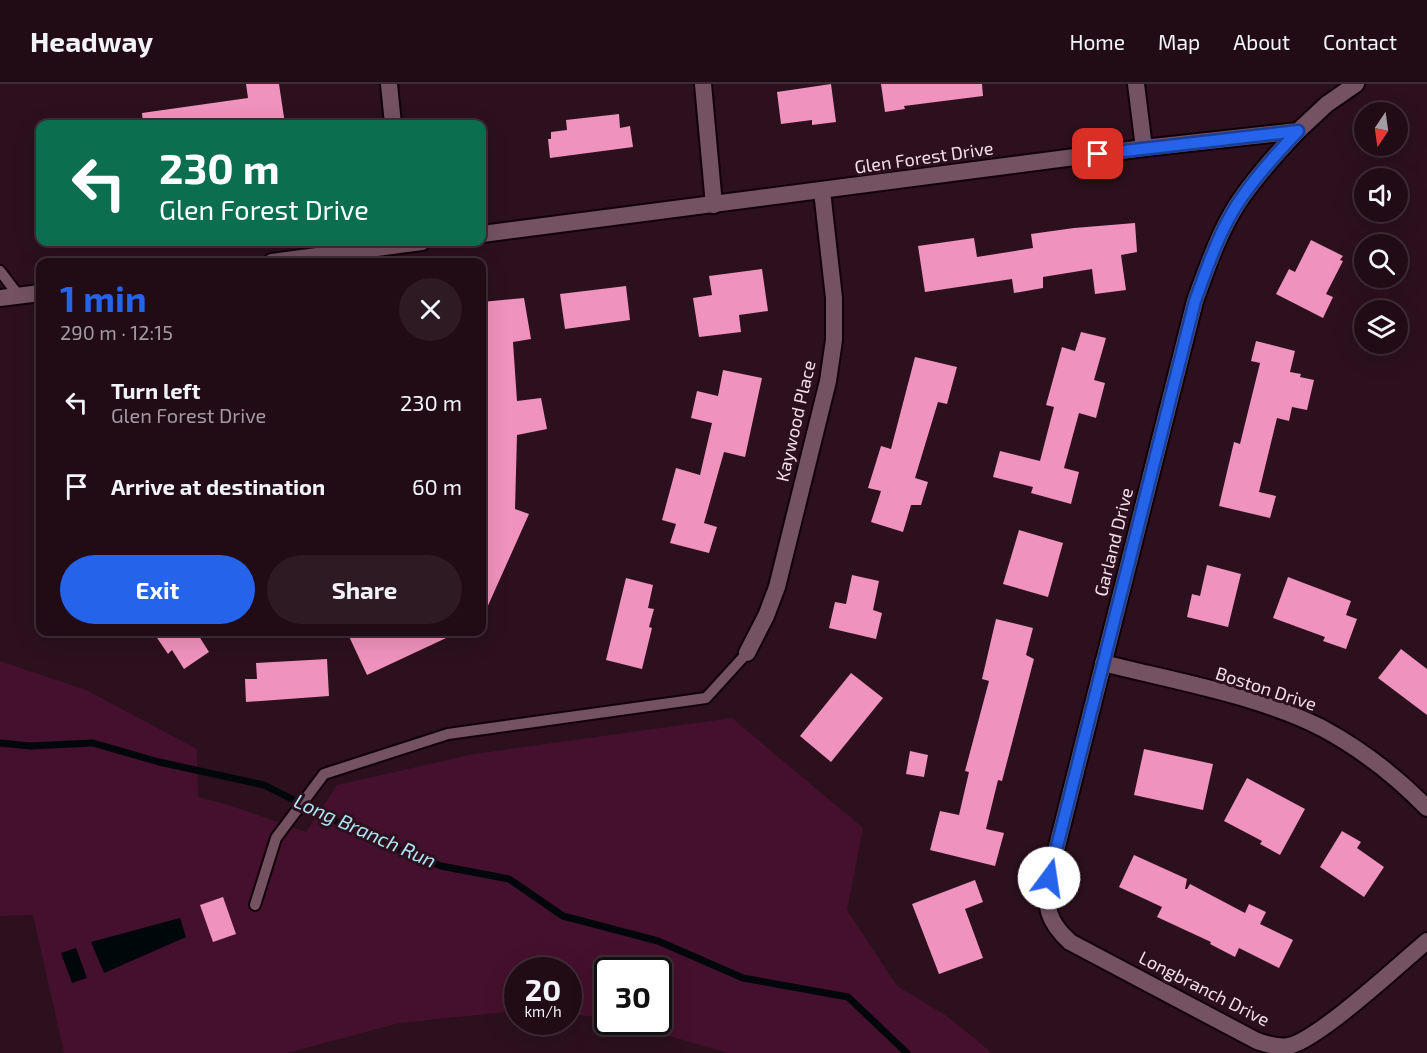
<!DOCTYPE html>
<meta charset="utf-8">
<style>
body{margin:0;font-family:"Exo 2",sans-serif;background:#2d1a23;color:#f1f3f6;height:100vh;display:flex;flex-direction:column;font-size:22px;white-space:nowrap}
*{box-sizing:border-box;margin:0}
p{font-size:20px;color:#a29ba1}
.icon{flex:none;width:33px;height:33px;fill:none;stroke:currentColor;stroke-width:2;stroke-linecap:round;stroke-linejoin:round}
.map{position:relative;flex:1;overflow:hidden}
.details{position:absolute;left:36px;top:174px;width:450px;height:378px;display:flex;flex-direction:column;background:#210c16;border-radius:12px;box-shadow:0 6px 24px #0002,0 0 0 2px #3e2c35}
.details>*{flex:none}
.guide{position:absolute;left:36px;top:36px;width:450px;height:126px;border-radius:12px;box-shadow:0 6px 24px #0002,0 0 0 2px #3e2c35;background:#0b6e4f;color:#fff;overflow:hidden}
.needle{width:39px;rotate:193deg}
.fabs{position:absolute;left:1354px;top:18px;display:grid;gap:12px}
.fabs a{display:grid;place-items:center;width:54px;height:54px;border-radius:50%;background:#210c16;box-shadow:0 6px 24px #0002,0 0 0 2px #3e2c35;font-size:30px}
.speed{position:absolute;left:504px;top:873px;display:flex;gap:12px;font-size:30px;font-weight:700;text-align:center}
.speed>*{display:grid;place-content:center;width:78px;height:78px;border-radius:50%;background:#210c16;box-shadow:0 6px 24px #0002,0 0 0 2px #3e2c35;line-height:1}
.speed small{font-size:15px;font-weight:400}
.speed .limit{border:3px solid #111;border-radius:9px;background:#fff;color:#111}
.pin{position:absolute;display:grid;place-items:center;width:51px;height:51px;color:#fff;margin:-26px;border-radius:12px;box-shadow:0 3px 9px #0006}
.me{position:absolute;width:66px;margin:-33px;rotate:14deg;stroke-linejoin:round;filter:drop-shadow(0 0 4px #0008)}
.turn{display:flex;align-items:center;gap:21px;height:126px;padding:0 24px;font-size:27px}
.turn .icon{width:78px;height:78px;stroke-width:2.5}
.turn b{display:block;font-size:42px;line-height:51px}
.round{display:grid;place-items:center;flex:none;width:63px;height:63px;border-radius:32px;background:#2d1a23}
.head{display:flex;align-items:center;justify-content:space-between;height:102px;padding:0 24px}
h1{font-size:36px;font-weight:700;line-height:45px;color:#2563eb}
.cta{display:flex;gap:12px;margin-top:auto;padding:12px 24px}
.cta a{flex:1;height:69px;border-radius:36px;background:#2563eb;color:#fff;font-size:24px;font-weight:700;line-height:69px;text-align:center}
.cta a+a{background:#2d1a23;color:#f1f3f6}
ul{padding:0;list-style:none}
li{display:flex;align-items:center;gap:18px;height:84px;padding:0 24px}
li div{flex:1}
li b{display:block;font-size:22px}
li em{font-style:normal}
header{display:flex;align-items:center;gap:36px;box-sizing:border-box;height:84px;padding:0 30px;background:#210c16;border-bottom:2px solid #3e2c35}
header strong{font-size:28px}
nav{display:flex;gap:33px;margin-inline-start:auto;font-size:21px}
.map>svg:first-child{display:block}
.green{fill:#45102d}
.water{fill:#00070b}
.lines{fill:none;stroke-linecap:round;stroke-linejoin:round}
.stream{stroke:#00070b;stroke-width:7}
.building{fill:#ef92bd}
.service-casing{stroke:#120008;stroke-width:14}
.minor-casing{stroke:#120008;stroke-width:20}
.service{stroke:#745261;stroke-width:10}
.minor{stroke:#745261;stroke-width:16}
.route-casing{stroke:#184099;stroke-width:15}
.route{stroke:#2563eb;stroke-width:10}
.labels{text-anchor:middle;stroke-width:6;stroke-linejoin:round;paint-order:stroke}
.street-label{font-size:18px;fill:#f3dfe7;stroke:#2c101d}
.water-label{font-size:20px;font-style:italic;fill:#ade5f6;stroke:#2c101d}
</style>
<header>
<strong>Headway</strong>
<nav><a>Home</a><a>Map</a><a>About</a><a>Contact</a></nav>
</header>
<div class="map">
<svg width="1427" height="969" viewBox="0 0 1427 969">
<rect width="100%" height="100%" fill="#2c101d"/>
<path class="green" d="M0,577L86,606L197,665L198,713L229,721L306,748L337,701L474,670L732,634L863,744L847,826L897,902L947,932L992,969H728L621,938H658V886H608L607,934L569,930L568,886H518L517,927L399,939L287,969H64L33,831L0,832Z"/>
<g class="water">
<path d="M180,834L186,853L104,889L91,858Z"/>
<path d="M76,864L87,894L72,899L61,869Z"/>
</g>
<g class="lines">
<path class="stream" d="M0,659L30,662L93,659L159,678L264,701L371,755L441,782L509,795L563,832L658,857L743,894L848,913L907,969"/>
</g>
<g class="building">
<path d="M246,0H279L285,40H143L142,29L248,14Z"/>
<path d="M831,0L836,38L812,41V36L781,40L777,8Z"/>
<path d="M881,0H982L983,12L904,22L905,25L885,28Z"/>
<path d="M619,30L620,44L630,42L633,63L550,74L548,55H551V48L567,46L566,36Z"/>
<path d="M1135,139L1137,168L1121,171L1126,206L1095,210L1092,185L1043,193V204L1014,209L1012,195L925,208L918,162L974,154L977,173L1033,164L1031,150L1074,144Z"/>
<path d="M1311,156L1343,172L1340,176L1343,177L1326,210L1333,213L1323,234L1276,210L1289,185L1295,188Z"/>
<path d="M762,185L768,227L739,231L741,248L699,253L693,214L712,211L709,192Z"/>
<path d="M626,202L630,236L565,245L560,210Z"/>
<path d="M524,214L531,255L513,258L517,317L541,314L547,345L517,351L515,425L529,430L482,535V218Z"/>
<path d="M1081,248L1106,254L1094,296L1105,299L1096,334L1079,329L1064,384L1079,388L1071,420L1031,409L1033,403L993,393L1000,367L1040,377L1054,323L1046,321L1062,263L1075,267Z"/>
<path d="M1256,257L1295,267L1290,288L1301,290L1300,293L1314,296L1307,326L1292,323L1289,337L1277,334L1259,408L1276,412L1270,434L1219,422L1234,358L1240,360L1260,279L1251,277Z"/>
<path d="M915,273L957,283L947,320L938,318L915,394L928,398L921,421H911L903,448L871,438L881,407L868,404L881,362L891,365Z"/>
<path d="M723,286L762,294L745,373L724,368L704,439L717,443L709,469L670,459L676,440L662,436L676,384L700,391L712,339L691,334L697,307L718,312Z"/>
<path d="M1019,446L1063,459L1048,513L1003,500Z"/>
<path d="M1207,481L1241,490L1228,543L1187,533L1192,510L1200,512Z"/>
<path d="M852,491L879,497L873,526L882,529L876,555L829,544L835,518L846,520Z"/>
<path d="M1288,493L1351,517L1346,531L1357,535L1346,565L1323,557L1325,553L1273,534Z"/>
<path d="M626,494L653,501L648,524L654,525L649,543L652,544L642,585L606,576Z"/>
<path d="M996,535L1033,544L1026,571L1034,575L1002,697L998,696L986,745L1004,749L995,782L930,766L940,727L959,731L969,688L965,687L989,597L982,595Z"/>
<path d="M153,548H198L197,549L209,568L184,585L172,566L168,570Z"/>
<path d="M347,548H459L367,591Z"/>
<path d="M1401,565L1427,585V631L1378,594Z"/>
<path d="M327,575L329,612L246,618L245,595H257L256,579Z"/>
<path d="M851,589L883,614L831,678L800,652Z"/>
<path d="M1144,665L1213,680L1203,726L1134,711Z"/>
<path d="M910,667L928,671L924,693L906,690Z"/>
<path d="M1247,694L1305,725L1280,771L1260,760L1262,757L1224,737Z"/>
<path d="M1342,747L1361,758L1357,764L1384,783L1364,813L1320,783Z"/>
<path d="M1134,771L1187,795L1185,805H1187L1190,800L1245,829L1249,820L1266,828L1260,840L1293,856L1279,884L1239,864L1235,873L1210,860L1211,858L1157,833L1162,823L1119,803Z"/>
<path d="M975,796L983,818L965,825L983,874L939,890L912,820Z"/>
<path d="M223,813L236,850L213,858L200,821Z"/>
</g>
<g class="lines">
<defs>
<g id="service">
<path d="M0,187L19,212"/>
<path d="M255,821L276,754L324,690L448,650L706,614L747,569"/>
</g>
<g id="minor">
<path d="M389,0L393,40"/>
<path d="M703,0L714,121"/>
<path d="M1136,0L1144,64"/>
<path d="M1298,47C1277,69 1256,92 1238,119C1219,148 1207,184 1195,217L1049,794C1045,823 1047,837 1070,858L1257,957C1267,960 1277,964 1288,962C1316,958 1401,879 1427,857"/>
<path d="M482,150L1144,64L1298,47L1327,20L1356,0"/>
<path d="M272,178L422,158"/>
<path d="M0,214L40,209"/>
<path d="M747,569L766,532L777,503L828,297L834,256V214L822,107"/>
<path d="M1103,579C1174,597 1257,611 1322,644C1361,665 1396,692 1427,724"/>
</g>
</defs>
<use href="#service" class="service-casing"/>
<use href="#minor" class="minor-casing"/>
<use href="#service" class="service"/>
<use href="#minor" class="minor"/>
</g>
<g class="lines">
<defs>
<path id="route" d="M1049,794L1195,217C1207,184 1219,148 1238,119C1256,92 1277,69 1298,47L1098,70"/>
</defs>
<use href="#route" class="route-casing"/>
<use href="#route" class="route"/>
</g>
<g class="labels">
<g class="street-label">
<text transform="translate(924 74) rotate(-8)" y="6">Glen Forest Drive</text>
<text transform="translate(796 337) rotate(-77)" y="6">Kaywood Place</text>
<text transform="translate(1114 458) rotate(-76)" y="6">Garland Drive</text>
<text transform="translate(1266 605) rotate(18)" y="6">Boston Drive</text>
<text transform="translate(1204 905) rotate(27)" y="6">Longbranch Drive</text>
</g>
<g class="water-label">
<text transform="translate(365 747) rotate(24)" y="7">Long Branch Run</text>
</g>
</g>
</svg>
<div class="fabs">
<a><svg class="needle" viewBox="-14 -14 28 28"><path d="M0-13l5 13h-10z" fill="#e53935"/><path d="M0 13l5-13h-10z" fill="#a29ba1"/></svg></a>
<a><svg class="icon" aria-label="sound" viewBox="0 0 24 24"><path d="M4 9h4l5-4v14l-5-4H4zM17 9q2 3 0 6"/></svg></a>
<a><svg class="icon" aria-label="search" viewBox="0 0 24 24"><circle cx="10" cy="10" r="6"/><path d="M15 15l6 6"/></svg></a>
<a><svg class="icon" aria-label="layers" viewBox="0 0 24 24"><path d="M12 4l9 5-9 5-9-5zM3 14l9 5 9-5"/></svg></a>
</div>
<div class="speed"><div>20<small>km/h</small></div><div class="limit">30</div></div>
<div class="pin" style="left:1098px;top:70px;background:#d93025"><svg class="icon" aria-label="arrive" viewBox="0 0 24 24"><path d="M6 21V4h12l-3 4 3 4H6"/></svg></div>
<svg class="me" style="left:1049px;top:794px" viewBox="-20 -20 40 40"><circle r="19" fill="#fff"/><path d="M0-13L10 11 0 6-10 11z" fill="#2563eb"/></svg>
<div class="guide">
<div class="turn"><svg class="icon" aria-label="left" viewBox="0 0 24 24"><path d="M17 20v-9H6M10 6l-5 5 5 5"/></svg><div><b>230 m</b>Glen Forest Drive</div></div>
</div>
<section class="details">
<div class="head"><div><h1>1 min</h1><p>290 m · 12:15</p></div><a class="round"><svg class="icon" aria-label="close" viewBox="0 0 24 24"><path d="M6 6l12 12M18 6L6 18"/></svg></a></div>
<ul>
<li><svg class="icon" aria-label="left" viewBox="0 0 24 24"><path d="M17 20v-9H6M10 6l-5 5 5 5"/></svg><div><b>Turn left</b><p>Glen Forest Drive</p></div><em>230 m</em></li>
<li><svg class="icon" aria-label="arrive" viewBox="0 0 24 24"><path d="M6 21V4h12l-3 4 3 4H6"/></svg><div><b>Arrive at destination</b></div><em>60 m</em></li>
</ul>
<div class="cta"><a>Exit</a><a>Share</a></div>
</section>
</div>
